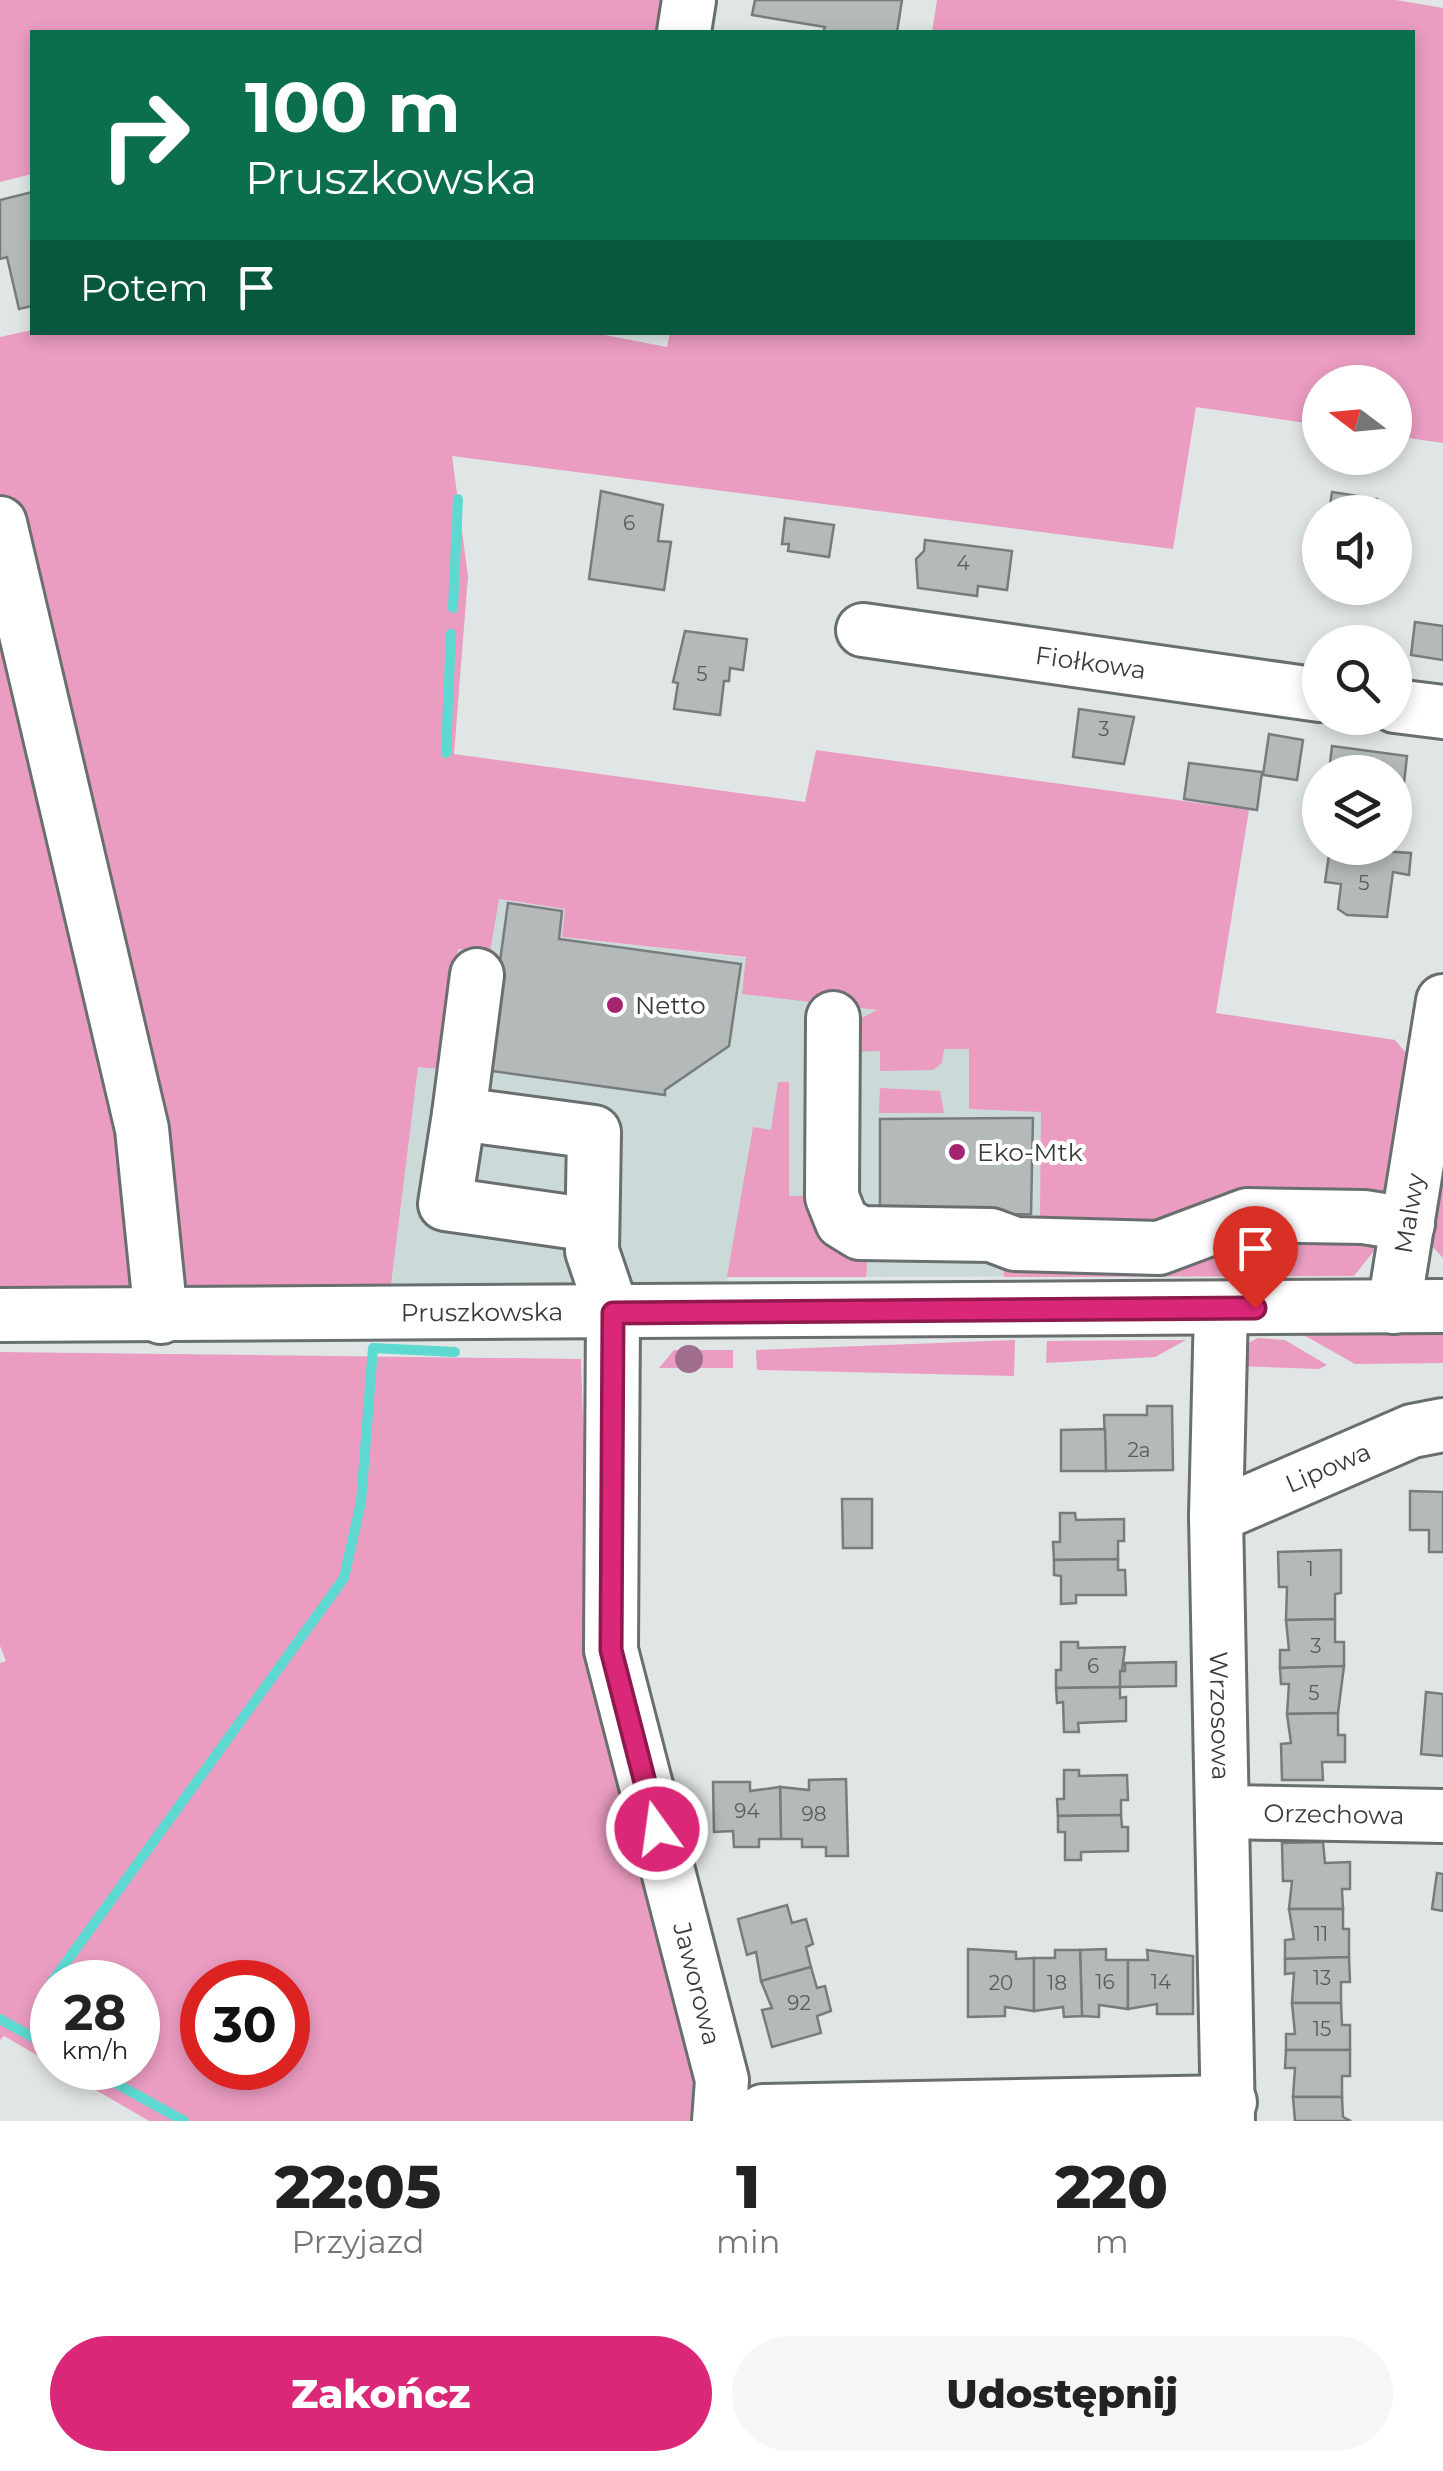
<!DOCTYPE html>
<html lang="pl">
<meta charset="utf-8">
<style>
body{margin:0;font-family:Montserrat,sans-serif;background:#f6f6f6;color:#222;height:100vh;display:flex;flex-direction:column;font-size:38px;white-space:nowrap}
*{box-sizing:border-box;margin:0}
p{font-size:32px;color:#767676}
.icon{flex:none;width:55px;height:55px;fill:none;stroke:currentColor;stroke-width:2;stroke-linecap:round;stroke-linejoin:round}
.map{position:relative;height:2121px;overflow:hidden}
.details{display:flex;flex-direction:column;background:#fff;flex:1}
.details>*{flex:none}
.banner{position:absolute;left:30px;top:30px;width:1385px;height:305px;border-radius:0px;box-shadow:0 5px 15px #0003;background:#0b6e4f;color:#fff;overflow:hidden}
.needle{width:65px;rotate:286deg}
.tools{position:absolute;left:1302px;top:365px;display:grid;gap:20px}
.tools a{display:grid;place-items:center;width:110px;height:110px;border-radius:50%;background:#fff;box-shadow:0 5px 15px #0003;font-size:50px}
.speed{position:absolute;left:30px;top:1960px;display:flex;gap:20px;font-size:50px;font-weight:700;text-align:center}
.speed>*{display:grid;place-content:center;width:130px;height:130px;border-radius:50%;background:#fff;box-shadow:0 5px 15px #0003;line-height:1}
.speed small{font-size:25px;font-weight:400}
.speed .limit{border:15px solid #d22;background:#fff;color:#111}
.pin{position:absolute;display:grid;place-items:center;width:85px;height:85px;color:#fff;margin:-102px -42px;border-radius:50% 50% 50% 0;rotate:-45deg;box-shadow:0 0 10px #0007}
.pin .icon{rotate:45deg}
.me{position:absolute;width:110px;margin:-55px;rotate:346deg;stroke-linejoin:round;filter:drop-shadow(0 0 8px #0008)}
.turn{display:flex;align-items:center;gap:35px;height:210px;padding:0 50px;font-size:45px}
.turn .icon{width:130px;height:130px;stroke-width:2.5}
.turn b{display:block;font-size:70px;line-height:85px}
.then{display:flex;align-items:center;height:95px;padding:0 50px;background:#0003;gap:20px;font-size:38px}
.eta{display:flex;justify-content:space-evenly;align-items:center;height:170px;text-align:center}
.eta b{font-size:60px;font-weight:800;line-height:70px}
.cta{display:flex;gap:20px;margin-top:auto;padding:20px 50px}
.cta a{flex:1;height:115px;border-radius:60px;background:#db2777;color:#fff;font-size:40px;font-weight:800;line-height:115px;text-align:center}
.cta a+a{background:#f6f6f6;color:#222}
.map>svg:first-child{display:block}
.built{fill:#cbdad9}
.green{fill:#ea9cc1;fill-rule:evenodd}
.lines{fill:none;stroke-linecap:round;stroke-linejoin:round}
.stream{stroke:#5ed9d1;stroke-width:10}
.building{fill:#b4baba;stroke:#777d7c;stroke-width:2.5}
.minor-casing{stroke:#696e6e;stroke-width:58}
.minor{stroke:#fff;stroke-width:52}
.tree{fill:#a16d8e}
.route-casing{stroke:#8e194d;stroke-width:25}
.route{stroke:#db2777;stroke-width:18}
.poi-dot{fill:#a62370;stroke:#fff;stroke-width:4}
.labels{text-anchor:middle;stroke-width:8;stroke-linejoin:round;paint-order:stroke}
.number-label{font-size:20px;fill:#585c5c}
.street-label{font-size:25px;fill:#3a3c3c;stroke:#fff}
.poi-label{font-size:25px;fill:#3a3c3c;stroke:#fff;text-anchor:start}
</style>
<div class="map">
<svg width="1443" height="2121" viewBox="0 0 1443 2121">
<rect width="100%" height="100%" fill="#e0e6e5"/>
<path class="built" d="M498,899L566,909L562,937L747,958L743,994L1216,1013L1395,1040L1354,1276L728,1277L726,1289L391,1285L418,1066L440,1069L458,949Z"/>
<g class="green">
<path d="M0,0H667L662,32H32V174L0,182Z"/>
<path d="M937,0H1396L1443,8V443L1395,436V382H1320V425L1196,407L1173,549L452,456L468,576L454,754L805,802L816,750L1249,810L1216,1013L1395,1040L1412,1060L1388,1200L1177,1231L1003,1220L1040,1217L1041,1112L969,1109V1049H944L942,1063L933,1070L880,1071V1051L848,1052L858,1020L877,1010L742,994L746,957L562,937L565,909L499,899L490,952L458,949L440,1069L418,1067L391,1285L177,1292L0,501V337L32,330L589,332L667,347L670,332H1412V32H932Z"/>
<path d="M0,610L82,926L144,1291L0,1289Z"/>
<path d="M778,1082H789V1196H816L868,1255L866,1277H727L753,1127L771,1130Z"/>
<path d="M880,1088L940,1091L944,1113H879Z"/>
<path d="M1443,1165V1258L1430,1244Z"/>
<path d="M1221,1237L1381,1242L1354,1276L1004,1277V1258Z"/>
<path d="M1286,1325L1443,1328V1363L1355,1364Z"/>
<path d="M1258,1338L1285,1340L1327,1365L1319,1369L1237,1366L1244,1345Z"/>
<path d="M1015,1340L1014,1376L757,1370L756,1350Z"/>
<path d="M1186,1340L1155,1357L1046,1363L1047,1341Z"/>
<path d="M674,1350H733V1368H659Z"/>
<path d="M0,1352L581,1359L591,1668L693,2059L700,2121H149L58,2068H138V1982H52V2064L4,2036L0,2040V1663L6,1661L0,1646ZM202,1982H288V2068H202Z"/>
</g>
<g class="lines">
<g class="stream">
<path d="M453,608L458,499"/>
<path d="M446,753L451,634"/>
<path d="M49,1986L344,1578L361,1502L373,1348L455,1352"/>
<path d="M0,2019L52,2048"/>
<path d="M88,2068L184,2121"/>
</g>
</g>
<g class="building">
<path d="M755,0H902L897,32H823L825,27L752,15Z"/>
<path d="M32,192V306L19,309L7,257L0,259V200Z"/>
<path d="M601,491L663,505L658,541L671,542L664,590L589,579Z"/>
<path d="M1332,492L1377,499L1375,512H1329Z"/>
<path d="M785,518L834,525L829,557L788,551L789,544H782Z"/>
<path d="M925,540L1012,551L1007,590L978,586L977,596L918,588L916,559L924,551Z"/>
<path d="M1415,622L1443,626V660L1411,655Z"/>
<path d="M685,631L747,639L743,670L730,668L729,681H724L720,715L674,709L678,683L673,682Z"/>
<path d="M1079,709L1134,717L1124,764L1073,757Z"/>
<path d="M1269,734L1303,740L1297,780L1263,775Z"/>
<path d="M1332,746L1407,756L1402,801L1395,800V772H1329Z"/>
<path d="M1189,763L1262,772L1257,810L1184,799Z"/>
<path d="M1330,848L1411,853L1409,875L1393,872L1387,917L1347,915L1338,909L1341,884L1325,882Z"/>
<path d="M508,903L562,911L559,939L741,964L729,1046L665,1090V1095L485,1070Z"/>
<path d="M1028,1118H1033L1031,1214L880,1217V1119Z"/>
<path d="M1147,1406H1172L1173,1470L1106,1471L1104,1415H1147Z"/>
<path d="M1105,1429L1106,1471H1061V1430Z"/>
<path d="M1410,1491L1443,1492V1552H1429V1530H1410Z"/>
<path d="M842,1499H872V1548H843Z"/>
<path d="M1060,1513H1075L1076,1520L1124,1519V1541H1118V1559L1054,1560L1053,1542H1060Z"/>
<path d="M1341,1550V1593L1335,1594V1619L1286,1620L1287,1587H1279L1278,1552Z"/>
<path d="M1118,1559V1570H1125L1126,1595H1076V1603L1061,1604V1576L1054,1575V1560Z"/>
<path d="M1335,1619V1642H1344V1666L1280,1668V1650H1289L1286,1620Z"/>
<path d="M1061,1642H1078V1648L1125,1647L1120,1687L1056,1688V1670H1061Z"/>
<path d="M1176,1662V1686L1120,1687V1671H1125V1663Z"/>
<path d="M1344,1666L1338,1713L1287,1714L1289,1684H1281L1280,1668Z"/>
<path d="M1120,1687V1698L1126,1697V1721L1078,1723L1079,1732H1064L1063,1702L1057,1703L1056,1688Z"/>
<path d="M1426,1692L1443,1694V1756L1421,1754Z"/>
<path d="M1338,1713V1735H1345V1762H1322L1323,1780H1282L1281,1744L1291,1743L1287,1714Z"/>
<path d="M1064,1770H1079V1776L1127,1775L1128,1800H1121V1815L1058,1816L1057,1799H1064Z"/>
<path d="M846,1779L848,1856H826V1847H802V1839H781L780,1787L809,1790V1780Z"/>
<path d="M713,1782H750V1791L780,1787L781,1839H759V1847H734L733,1831L714,1832Z"/>
<path d="M1121,1815L1122,1827H1128V1851L1081,1852V1860H1065V1832H1058V1816Z"/>
<path d="M1323,1842L1325,1863L1350,1862V1889H1342L1343,1909H1289L1292,1881H1283L1282,1843Z"/>
<path d="M1437,1873L1443,1874V1911L1432,1909Z"/>
<path d="M787,1905L792,1923L806,1919L813,1944L806,1947L811,1967L761,1981L756,1952L747,1955L738,1919Z"/>
<path d="M1289,1909H1343V1929H1349V1957L1285,1959V1940L1294,1939Z"/>
<path d="M968,1949L1016,1952V1959L1034,1958V2011L1005,2007V2016L968,2017Z"/>
<path d="M1106,1949V1960H1128V2009L1099,2005V2017L1082,2016L1080,1950Z"/>
<path d="M1055,1950H1080L1082,2016L1064,2017L1063,2007L1034,2011V1958H1055Z"/>
<path d="M1147,1950L1193,1956V2014H1157V2004L1128,2009V1960H1148Z"/>
<path d="M1349,1957L1350,1982H1341V2003H1292L1294,1973L1285,1974V1959Z"/>
<path d="M811,1967L817,1988L825,1986L831,2011L817,2016L821,2033L772,2047L762,2010L772,2008L761,1981Z"/>
<path d="M1292,2003H1341L1342,2025H1350V2050H1286V2034H1295Z"/>
<path d="M1286,2050H1350V2076H1342V2097H1293L1295,2068H1285Z"/>
<path d="M1293,2097H1342L1343,2117L1351,2121H1295Z"/>
</g>
<g class="lines">
<defs>
<g id="minor">
<path d="M684,32L689,0"/>
<path d="M0,523L142,1129L161,1317"/>
<path id="s1" d="M863,630L1320,695"/>
<path d="M1395,706L1443,712"/>
<path d="M833,1018L832,1197L842,1222L860,1233L991,1235L1015,1244L1159,1248L1247,1215L1364,1217L1408,1224"/>
<path d="M459,1114L477,975"/>
<path id="s2" d="M592,1225L445,1204L459,1114L594,1132L592,1251L613,1313L611,1650L722,2080L719,2121"/>
<path id="s3" d="M1394,1307L1443,1001"/>
<path id="s4" d="M1221,1308L1216,1516L1228,2121"/>
<path id="s5" d="M0,1315L1443,1306"/>
<path id="s6" d="M1216,1516L1412,1431L1443,1425"/>
<path id="s7" d="M1224,1812L1443,1816"/>
<path d="M763,2111L1230,2102"/>
</g>
</defs>
<use href="#minor" class="minor-casing"/>
<use href="#minor" class="minor"/>
</g>
<circle class="tree" cx="689" cy="1359" r="14"/>
<g class="lines">
<defs>
<path id="route" d="M657,1829L611,1650L613,1313L1255,1308"/>
</defs>
<use href="#route" class="route-casing"/>
<use href="#route" class="route"/>
</g>
<g class="poi-dot">
<circle cx="615" cy="1005" r="10"/>
<circle cx="957" cy="1152" r="10"/>
</g>
<g class="labels">
<g class="number-label">
<text x="629" y="530">6</text>
<text x="963" y="570">4</text>
<text x="702" y="681">5</text>
<text x="1104" y="736">3</text>
<text x="1364" y="890">5</text>
<text x="1139" y="1457">2a</text>
<text x="1310" y="1576">1</text>
<text x="1316" y="1653">3</text>
<text x="1093" y="1673">6</text>
<text x="1314" y="1700">5</text>
<text x="747" y="1818">94</text>
<text x="814" y="1821">98</text>
<text x="1321" y="1941">11</text>
<text x="1322" y="1985">13</text>
<text x="1105" y="1989">16</text>
<text x="1161" y="1989">14</text>
<text x="1001" y="1990">20</text>
<text x="1057" y="1990">18</text>
<text x="799" y="2010">92</text>
<text x="1322" y="2036">15</text>
</g>
<g class="street-label">
<text dy="9" stroke="none"><textPath href="#s1" startOffset="230">Fiołkowa</textPath></text>
<text dy="9" stroke="none"><textPath href="#s3" startOffset="95">Malwy</textPath></text>
<text dy="9" stroke="none"><textPath href="#s5" startOffset="482">Pruszkowska</textPath></text>
<text dy="9" stroke="none"><textPath href="#s6" startOffset="122">Lipowa</textPath></text>
<text dy="9" stroke="none"><textPath href="#s4" startOffset="408">Wrzosowa</textPath></text>
<text dy="9" stroke="none"><textPath href="#s7" startOffset="110">Orzechowa</textPath></text>
<text dy="9" stroke="none"><textPath href="#s2" startOffset="1242">Jaworowa</textPath></text>
</g>
<g class="poi-label">
<text x="635" y="1014">Netto</text>
<text x="977" y="1161">Eko-Mtk</text>
</g>
</g>
</svg>
<div class="tools">
<a><svg class="needle" viewBox="-14 -14 28 28"><path d="M0-13l5 13h-10z" fill="#e53935"/><path d="M0 13l5-13h-10z" fill="#767676"/></svg></a>
<a><svg class="icon" aria-label="sound" viewBox="0 0 24 24"><path d="M4 9h4l5-4v14l-5-4H4zM17 9q2 3 0 6"/></svg></a>
<a><svg class="icon" aria-label="search" viewBox="0 0 24 24"><circle cx="10" cy="10" r="6"/><path d="M15 15l6 6"/></svg></a>
<a><svg class="icon" aria-label="layers" viewBox="0 0 24 24"><path d="M12 4l9 5-9 5-9-5zM3 14l9 5 9-5"/></svg></a>
</div>
<div class="speed"><div>28<small>km/h</small></div><div class="limit">30</div></div>
<div class="pin" style="left:1255px;top:1308px;background:#d93025"><svg class="icon" aria-label="arrive" viewBox="0 0 24 24"><path d="M6 21V4h12l-3 4 3 4H6"/></svg></div>
<svg class="me" style="left:657px;top:1829px" viewBox="-20 -20 40 40"><circle r="17" fill="#db2777" stroke="#fff" stroke-width="3"/><path d="M0-11L8 9 0 5-8 9z" fill="#fff"/></svg>
<div class="banner">
<div class="turn"><svg class="icon" aria-label="right" viewBox="0 0 24 24"><path d="M7 20v-9h11M14 6l5 5-5 5"/></svg><div><b>100 m</b>Pruszkowska</div></div>
<div class="then">Potem<svg class="icon" aria-label="arrive" viewBox="0 0 24 24"><path d="M6 21V4h12l-3 4 3 4H6"/></svg></div>
</div>
</div>
<section class="details">
<div class="eta">
<div><b>22:05</b><p>Przyjazd</p></div>
<div><b>1</b><p>min</p></div>
<div><b>220</b><p>m</p></div>
</div>
<div class="cta"><a>Zakończ</a><a>Udostępnij</a></div>
</section>
